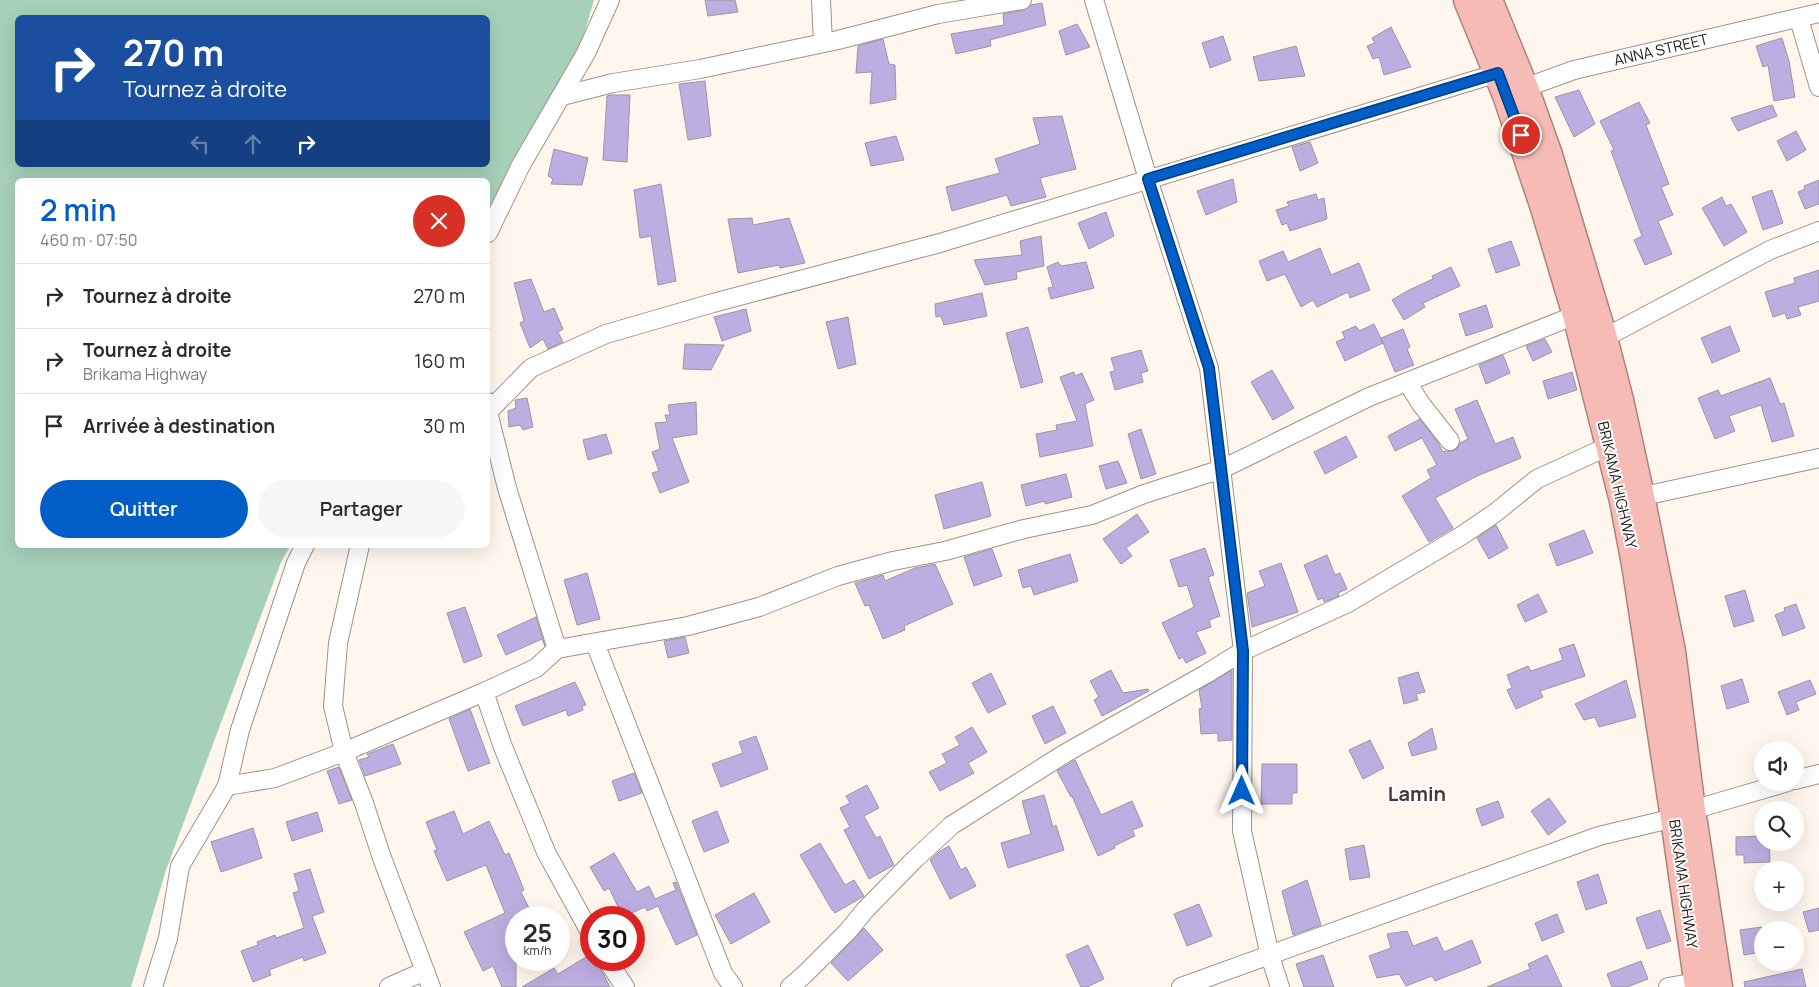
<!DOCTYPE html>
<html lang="fr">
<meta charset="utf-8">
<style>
body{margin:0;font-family:Manrope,sans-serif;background:#f7f7f7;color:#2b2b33;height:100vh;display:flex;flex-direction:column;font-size:19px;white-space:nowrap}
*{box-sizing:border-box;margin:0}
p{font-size:16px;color:#7c7c81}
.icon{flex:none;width:28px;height:28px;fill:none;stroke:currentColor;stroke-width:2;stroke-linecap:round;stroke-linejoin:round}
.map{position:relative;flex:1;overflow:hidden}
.side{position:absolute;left:15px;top:178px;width:475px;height:370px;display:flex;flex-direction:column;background:#fff;border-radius:8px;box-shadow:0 5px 20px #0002}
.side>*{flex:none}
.banner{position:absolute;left:15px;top:15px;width:475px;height:152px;border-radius:8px;box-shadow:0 5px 20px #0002;background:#1a4fa0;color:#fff;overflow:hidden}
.controls{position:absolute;left:1754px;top:741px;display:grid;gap:10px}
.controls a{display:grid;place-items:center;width:50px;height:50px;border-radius:50%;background:#fff;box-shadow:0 5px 20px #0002;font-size:25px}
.speed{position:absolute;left:505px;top:906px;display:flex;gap:10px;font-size:25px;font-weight:700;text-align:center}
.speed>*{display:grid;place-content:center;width:65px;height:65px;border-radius:50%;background:#fff;box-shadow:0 5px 20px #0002;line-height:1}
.speed small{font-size:12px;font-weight:400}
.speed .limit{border:8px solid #d22;background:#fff;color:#111}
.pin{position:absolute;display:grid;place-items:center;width:42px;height:42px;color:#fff;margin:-21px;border:2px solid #fff;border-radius:50%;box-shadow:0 1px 5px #0007}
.me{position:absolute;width:55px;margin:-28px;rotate:0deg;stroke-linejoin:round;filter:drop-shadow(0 0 4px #0008)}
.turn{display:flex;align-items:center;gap:18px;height:105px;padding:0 25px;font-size:22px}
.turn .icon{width:65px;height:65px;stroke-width:2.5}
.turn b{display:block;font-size:35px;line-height:42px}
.lanes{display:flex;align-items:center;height:48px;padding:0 25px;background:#0003;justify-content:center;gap:25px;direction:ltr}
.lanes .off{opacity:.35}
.round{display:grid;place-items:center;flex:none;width:52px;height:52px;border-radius:26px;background:#f7f7f7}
.overview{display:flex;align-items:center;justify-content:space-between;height:85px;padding:0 25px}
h1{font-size:30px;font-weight:600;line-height:38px;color:#025ec7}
.cta{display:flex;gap:10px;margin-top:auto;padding:10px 25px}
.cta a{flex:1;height:58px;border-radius:30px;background:#025ec7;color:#fff;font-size:20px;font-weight:600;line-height:58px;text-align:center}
.cta a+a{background:#f7f7f7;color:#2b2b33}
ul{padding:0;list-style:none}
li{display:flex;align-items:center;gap:15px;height:65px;padding:0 25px;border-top:1px solid #e1e1e2}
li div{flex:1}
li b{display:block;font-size:19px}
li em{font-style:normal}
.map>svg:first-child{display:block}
.green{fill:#a6d0b8;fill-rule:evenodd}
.building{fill:#bdaee1;stroke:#9996a2}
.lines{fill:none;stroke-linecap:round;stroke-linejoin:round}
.minor-casing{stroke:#9d9389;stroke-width:20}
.highway-casing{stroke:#ab837e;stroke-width:29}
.minor{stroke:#fff;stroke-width:18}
.highway{stroke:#f7bbb5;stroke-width:26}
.route-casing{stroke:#013d81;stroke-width:12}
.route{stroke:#025ec7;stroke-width:9}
.labels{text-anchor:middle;stroke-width:4;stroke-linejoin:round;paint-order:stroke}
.street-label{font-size:15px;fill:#1f1b17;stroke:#fff}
.district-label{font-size:20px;font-weight:bold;fill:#433b33;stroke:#fff}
</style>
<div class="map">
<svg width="1819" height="987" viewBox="0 0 1819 987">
<rect width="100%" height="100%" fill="#fff7ee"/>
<path class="green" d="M0,0H594L578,55L488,209V180H18V545H291L281,562L166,870L131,987H0ZM18,18H488V165H18Z"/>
<g class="building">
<path d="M705,0H735L738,12L708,16Z"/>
<path d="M1042,3L1046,25L990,40L991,46L956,54L951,34L1004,25L1003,14L1024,10L1031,5Z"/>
<path d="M1077,24L1090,47L1066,55L1059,31Z"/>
<path d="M1391,27L1411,67L1384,75L1379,57L1373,59L1367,46L1375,43L1372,38Z"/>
<path d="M1223,36L1231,60L1210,68L1202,43Z"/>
<path d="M1782,38L1789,61L1795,97L1774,101L1768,65L1763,67L1756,46Z"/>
<path d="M883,39L889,64L895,65L896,99L870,104L872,72L856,73L858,46Z"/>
<path d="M1296,46L1305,76L1259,81L1253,57Z"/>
<path d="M705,81L711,136L688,140L679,84Z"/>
<path d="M1579,90L1595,124L1574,137L1555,97Z"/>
<path d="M610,95H630L627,162L603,160L607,96Z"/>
<path d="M1639,102L1650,123L1646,125L1669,184L1661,187L1673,215L1658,221L1672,254L1645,265L1634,240L1642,236L1611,151L1614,150L1600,121Z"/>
<path d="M1772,105L1777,116L1738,131L1731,118Z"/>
<path d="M1062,116L1076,169L1040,178L1046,197L1011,206L1007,195L952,211L946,187L1000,173L995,159L1040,144L1033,118Z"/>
<path d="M1796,131L1806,150L1787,161L1777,141Z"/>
<path d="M896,136L904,160L871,166L865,143Z"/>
<path d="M1310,142L1318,163L1300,171L1292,147Z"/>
<path d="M554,149L588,158L582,185L551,184L553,179L548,176Z"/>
<path d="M1233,179L1237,202L1206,215L1197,191Z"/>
<path d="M1819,180V204L1805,209L1798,192L1805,189L1804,186Z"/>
<path d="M661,184L676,281L658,285L651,236L640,238L634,190Z"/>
<path d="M1772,190L1783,223L1763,230L1752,197Z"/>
<path d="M1316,194L1318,200L1324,198L1327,219L1290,231L1287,223L1282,225L1276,210L1289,206L1287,202Z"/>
<path d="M1722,197L1726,206L1731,204L1747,232L1724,246L1702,208Z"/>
<path d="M1106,212L1114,236L1089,249L1078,223Z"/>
<path d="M752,218L753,225L789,218L805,263L780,268L779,265L738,273L728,219Z"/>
<path d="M1041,236L1044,266L1016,272L1017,279L985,285L974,260L1022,255L1020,241Z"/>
<path d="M1511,241L1520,265L1496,273L1488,249Z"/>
<path d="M1320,248L1331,275L1359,263L1370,290L1350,298L1348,292L1317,307L1313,300L1301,307L1285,274L1267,281L1259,261L1283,251L1288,262Z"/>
<path d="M1058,262L1061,266L1086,262L1094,288L1051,299L1048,288L1053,287L1047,267Z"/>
<path d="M1451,267L1460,286L1423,303L1425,307L1404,320L1392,300L1409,290L1433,279L1432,276Z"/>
<path d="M1819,270V301L1798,307L1801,315L1787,319L1785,313L1773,317L1765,292L1795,283L1794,278Z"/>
<path d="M531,279L544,312L554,308L563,329L558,332L563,342L548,349L543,339L530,348L520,323L524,321L514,283Z"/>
<path d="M982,293L987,316L944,325L941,316L936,317L935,304Z"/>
<path d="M1486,305L1493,327L1466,336L1459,314Z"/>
<path d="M746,309L751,331L722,341L714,317Z"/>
<path d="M848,317L856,364L838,369L826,322Z"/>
<path d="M1374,324L1383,343L1345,361L1336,342L1345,338L1342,332L1356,326L1359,331Z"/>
<path d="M1730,326L1740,351L1712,363L1701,338Z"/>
<path d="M1028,327L1043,382L1021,388L1006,333Z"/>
<path d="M1403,329L1410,347L1407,349L1414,365L1395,372L1381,338Z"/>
<path d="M1545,339L1552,352L1533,361L1526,346Z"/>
<path d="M685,344L724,345L711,370L683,369Z"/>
<path d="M1141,350L1148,371L1141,373L1143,382L1115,390L1110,372L1115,371L1111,358Z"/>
<path d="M1503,355L1510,373L1486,384L1479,365Z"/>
<path d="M1272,370L1294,408L1273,420L1251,382Z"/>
<path d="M1074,372L1075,376L1082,373L1094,400L1085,404L1093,446L1040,457L1036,434L1057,430L1056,425L1077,421L1060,377Z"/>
<path d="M1572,372L1577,390L1548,399L1543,381Z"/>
<path d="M1770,378L1780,404L1784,403L1794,436L1772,442L1761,405L1729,416L1735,431L1715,439L1698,398L1718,390L1721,396Z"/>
<path d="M527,398L533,427L523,430L520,425L509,427L508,411L516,408L515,400Z"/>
<path d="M1477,400L1495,444L1513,437L1521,458L1477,476L1435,498L1453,528L1429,542L1402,496L1431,478L1427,470L1437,465L1422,438L1395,451L1388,436L1420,419L1438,443L1443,452L1446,451H1452L1457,449L1460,443L1468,439L1455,409Z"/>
<path d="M696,402L697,434L672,438L689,482L660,493L652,473L659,471L652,452L660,449L655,423L667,422L665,415H670L668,405Z"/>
<path d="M1141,429L1156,474L1141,479L1128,434Z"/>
<path d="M606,434L612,453L588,460L583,440Z"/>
<path d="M1346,436L1357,457L1325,474L1314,452Z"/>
<path d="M1118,461L1127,483L1106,489L1099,466Z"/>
<path d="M1066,474L1072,497L1045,504V501L1026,506L1021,485Z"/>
<path d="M982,482L991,516L944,529L935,495Z"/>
<path d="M1137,514L1149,532L1126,548L1132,556L1121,564L1103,539Z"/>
<path d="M1496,525L1508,548L1489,559L1477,538Z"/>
<path d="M1584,530L1593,553L1557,566L1549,544Z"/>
<path d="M1205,548L1214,575L1208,577L1220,616L1209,620L1211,627L1196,632L1206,653L1186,663L1183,657L1179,659L1162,623L1194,607L1187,585L1179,587L1170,560Z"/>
<path d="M992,549L1002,576L974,586L964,557Z"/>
<path d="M1070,554L1078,581L1034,595L1031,586L1023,588L1018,570Z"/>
<path d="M1327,555L1335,575L1340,573L1347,589L1338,593L1339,596L1324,602L1323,598L1318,600L1304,565Z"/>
<path d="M1281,563L1298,612L1252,627L1247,593L1265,586L1259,571Z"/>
<path d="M935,564L953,604L904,626L905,630L883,639L869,605L865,606L855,583L883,575L885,581L915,568Z"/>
<path d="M587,573L600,619L577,625L564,580Z"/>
<path d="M1745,590L1754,621L1734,627L1725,596Z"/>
<path d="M1538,594L1547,612L1525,622L1517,605Z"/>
<path d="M1796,604L1805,628L1783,636L1775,615L1785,611L1784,608Z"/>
<path d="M465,607L482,656L464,663L447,613Z"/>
<path d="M536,617L545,646L542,639L506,655L497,635Z"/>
<path d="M685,637L689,653L668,658L664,641Z"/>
<path d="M1574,644L1585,676L1540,691L1543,697L1516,709L1507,690L1512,688L1507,675L1528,666L1531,671L1563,660L1559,649Z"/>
<path d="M1111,670L1123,693L1148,689L1149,691L1102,716L1094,700L1099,697L1090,681Z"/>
<path d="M1232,670V740L1218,741V733L1201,734L1199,709L1202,708L1199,690Z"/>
<path d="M1418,672L1425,692L1416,694L1418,700L1404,704L1398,678Z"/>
<path d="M991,673L1006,704L988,713L972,683Z"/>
<path d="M1742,679L1749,702L1727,709L1721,686Z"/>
<path d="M1626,680L1636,717L1599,727L1595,717L1584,720L1575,704Z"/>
<path d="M1810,680L1816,694L1796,702L1799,710L1787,715L1778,692Z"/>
<path d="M575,682L586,705L582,706L583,710L568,716L566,710L523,726L515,706Z"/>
<path d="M1053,706L1066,733L1045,744L1032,716Z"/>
<path d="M470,709L490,763L468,771L449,719Z"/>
<path d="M972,727L987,752L968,763L974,773L940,791L929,772L947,763L942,754L960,745L955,737Z"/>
<path d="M1432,728L1437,749L1412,756L1408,743Z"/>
<path d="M756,736L768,769L721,787L712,764L743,753L739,742Z"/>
<path d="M1370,740L1384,768L1363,779L1349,750Z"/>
<path d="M393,744L401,764L365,776L359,760L369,757L367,754Z"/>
<path d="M1075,760L1101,815L1132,801L1143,826L1132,830L1135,836L1114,846L1115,848L1098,856L1072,796L1071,797L1057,771Z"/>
<path d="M1262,764H1297V793H1292V804H1261Z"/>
<path d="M339,767L352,800L339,804L327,771Z"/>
<path d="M634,773L642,793L619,801L612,781Z"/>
<path d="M867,785L879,808L864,816L876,838L880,836L894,865L869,879L844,830L850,827L840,808L850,803L846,796Z"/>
<path d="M1044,795L1053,827L1056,825L1064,850L1008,868L1001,843L1031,834L1022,801Z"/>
<path d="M1549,798L1566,822L1548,835L1531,811Z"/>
<path d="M1498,801L1504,817L1482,826L1476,809Z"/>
<path d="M454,811L463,834L489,821L505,855L509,853L524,890L521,892L534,918H516V987H502L493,966L483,971L464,932L505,913L486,865L447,881L434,851L437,850L426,822Z"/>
<path d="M717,811L729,842L704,852L692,821Z"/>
<path d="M317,812L323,831L292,841L286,822Z"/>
<path d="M253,828L262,858L221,872L211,842Z"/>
<path d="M1762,836V842H1769L1770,862L1744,863V855H1736V837Z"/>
<path d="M820,843L845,885L854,880L864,896L835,913L833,910H832L800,855Z"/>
<path d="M1364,845L1370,877L1350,880L1345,849Z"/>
<path d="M949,846L961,870L966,867L976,886L950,899L930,860L940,851Z"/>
<path d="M614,853L637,892L649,886L655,899L676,890L673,883L676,882L697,935L676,945L658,906L647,911L645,907L623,917L609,888L604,891L590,867Z"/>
<path d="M310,869L324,912L312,916L326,953L304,961L303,957L269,970L271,975L253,982L241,951L258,945L257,942L275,935L276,938L304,928L293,893L299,891L294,874Z"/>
<path d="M1598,874L1607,903L1586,910L1577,882Z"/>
<path d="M1307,880L1321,925L1293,935L1282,891Z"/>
<path d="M754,893L770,922L731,944L715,915Z"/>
<path d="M1199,904L1212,936L1187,946L1174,914Z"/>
<path d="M1819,908V930L1809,932L1803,912Z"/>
<path d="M1660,910L1671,941L1647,949L1636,918Z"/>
<path d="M1557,914L1564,932L1542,941L1535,923Z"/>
<path d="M1762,927V952L1744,955L1740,930Z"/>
<path d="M864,928L883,950L848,981L831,963Z"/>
<path d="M1407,931L1413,946L1437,937L1444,952L1472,940L1481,963L1435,981L1432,976L1406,986L1399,974L1377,978L1369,956L1391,948L1387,934Z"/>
<path d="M1088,945L1104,979L1087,987H1081L1066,955Z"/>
<path d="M591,954V960H596L610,987H522L554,968L558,974Z"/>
<path d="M1323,955L1334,987H1304L1296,964Z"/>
<path d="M1547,955L1562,987H1487L1530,969L1528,964Z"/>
<path d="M1641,961L1648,979L1627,987H1612L1607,974Z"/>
<path d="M1802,969L1806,987H1745L1744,982Z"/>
</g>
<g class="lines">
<defs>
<g id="minor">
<path d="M821,0L823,43"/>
<path d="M1094,0L1148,179L1209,368L1243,651L1242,831L1270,956L1280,987"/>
<path d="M1799,19L1819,87"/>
<path d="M1516,91L1574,70L1819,13"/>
<path d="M562,96L613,83L700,69L838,40L938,14L1022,0"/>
<path d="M488,233L521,165L586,53L610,0"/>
<path d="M1604,338L1770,250L1819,231"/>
<path d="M1407,382L1421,404L1450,441"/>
<path d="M488,402V412L507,488L557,649"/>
<path d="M488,412L531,368L606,334L713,303L940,243L1498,73"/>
<path d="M1630,499L1819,458"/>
<path d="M360,545L338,643L333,706L344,752L364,803L382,858L431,987"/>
<path d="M595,643L723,973L733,987"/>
<path d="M484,692L503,747L546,852L591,934"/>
<path d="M1795,780L1819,774"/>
<path d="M227,786L275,778L344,752L484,692L536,668L557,649L688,626L759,607L838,576L893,561L945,551L1024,529L1092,515L1144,494L1222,469L1369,397L1576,315"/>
<path d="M1692,810L1788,782"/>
<path d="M607,960L625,987"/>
<path d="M153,987L168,938L180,866L227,786L240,730L296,563L305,545"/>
<path d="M389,987L425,971"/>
<path d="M790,987L805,974L848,931L866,909L915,859L952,825L1064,754L1206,674L1243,651L1348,603L1461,536L1495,513L1537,479L1609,446"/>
<path d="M1181,987L1599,836L1674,818"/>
<path d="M1668,987L1697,982"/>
</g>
<g id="highway">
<path d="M1467,0L1506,95L1544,208L1576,315L1623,501L1635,564L1674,818L1698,987"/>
<path d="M1489,0L1525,88L1549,155L1604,338L1620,400L1641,496L1672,651L1692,810L1719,987"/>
</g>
</defs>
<use href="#minor" class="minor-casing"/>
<use href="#highway" class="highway-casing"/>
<use href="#minor" class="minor"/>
<use href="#highway" class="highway"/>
</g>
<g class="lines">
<defs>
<path id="route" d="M1242,791L1243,651L1209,368L1148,179L1498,73L1521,135"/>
</defs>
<use href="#route" class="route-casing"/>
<use href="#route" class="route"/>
</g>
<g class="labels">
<g class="street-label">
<text transform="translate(1661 50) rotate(-13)" y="5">ANNA STREET</text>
<text transform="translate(1617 485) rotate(77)" y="5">BRIKAMA HIGHWAY</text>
<text transform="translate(1683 884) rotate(82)" y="5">BRIKAMA HIGHWAY</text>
</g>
<g class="district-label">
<text x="1417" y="801">Lamin</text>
</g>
</g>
</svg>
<div class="controls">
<a><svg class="icon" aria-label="sound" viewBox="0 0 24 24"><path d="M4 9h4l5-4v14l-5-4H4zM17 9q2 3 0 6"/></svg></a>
<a><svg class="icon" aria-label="search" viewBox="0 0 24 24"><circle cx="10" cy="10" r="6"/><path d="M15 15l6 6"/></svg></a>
<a>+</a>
<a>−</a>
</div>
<div class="speed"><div>25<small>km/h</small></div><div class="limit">30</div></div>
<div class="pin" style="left:1521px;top:135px;background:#d93025"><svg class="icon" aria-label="arrive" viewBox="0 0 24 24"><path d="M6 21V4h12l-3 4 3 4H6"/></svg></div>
<svg class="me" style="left:1242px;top:791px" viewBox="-20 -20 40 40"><path d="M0-17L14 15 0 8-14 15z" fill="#025ec7" stroke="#fff" stroke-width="4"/></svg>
<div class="banner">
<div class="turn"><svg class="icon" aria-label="right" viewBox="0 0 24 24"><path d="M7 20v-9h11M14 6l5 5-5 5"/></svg><div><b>270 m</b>Tournez à droite</div></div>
<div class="lanes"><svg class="icon off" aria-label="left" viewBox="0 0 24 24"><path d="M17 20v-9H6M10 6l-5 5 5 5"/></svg><svg class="icon off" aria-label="ahead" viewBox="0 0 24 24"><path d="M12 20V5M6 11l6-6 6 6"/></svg><svg class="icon" aria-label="right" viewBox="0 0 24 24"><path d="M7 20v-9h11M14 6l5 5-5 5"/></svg></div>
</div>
<section class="side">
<div class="overview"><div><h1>2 min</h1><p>460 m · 07:50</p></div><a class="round" style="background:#d93025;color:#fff"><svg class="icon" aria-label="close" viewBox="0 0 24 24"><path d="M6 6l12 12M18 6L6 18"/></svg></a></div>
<ul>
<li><svg class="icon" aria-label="right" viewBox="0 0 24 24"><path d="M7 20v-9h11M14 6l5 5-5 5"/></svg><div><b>Tournez à droite</b></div><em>270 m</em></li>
<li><svg class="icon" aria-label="right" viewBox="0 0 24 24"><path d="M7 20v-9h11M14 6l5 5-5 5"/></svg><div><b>Tournez à droite</b><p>Brikama Highway</p></div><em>160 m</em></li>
<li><svg class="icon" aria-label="arrive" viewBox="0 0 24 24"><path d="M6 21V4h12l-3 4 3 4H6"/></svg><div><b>Arrivée à destination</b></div><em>30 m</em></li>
</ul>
<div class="cta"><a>Quitter</a><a>Partager</a></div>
</section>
</div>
